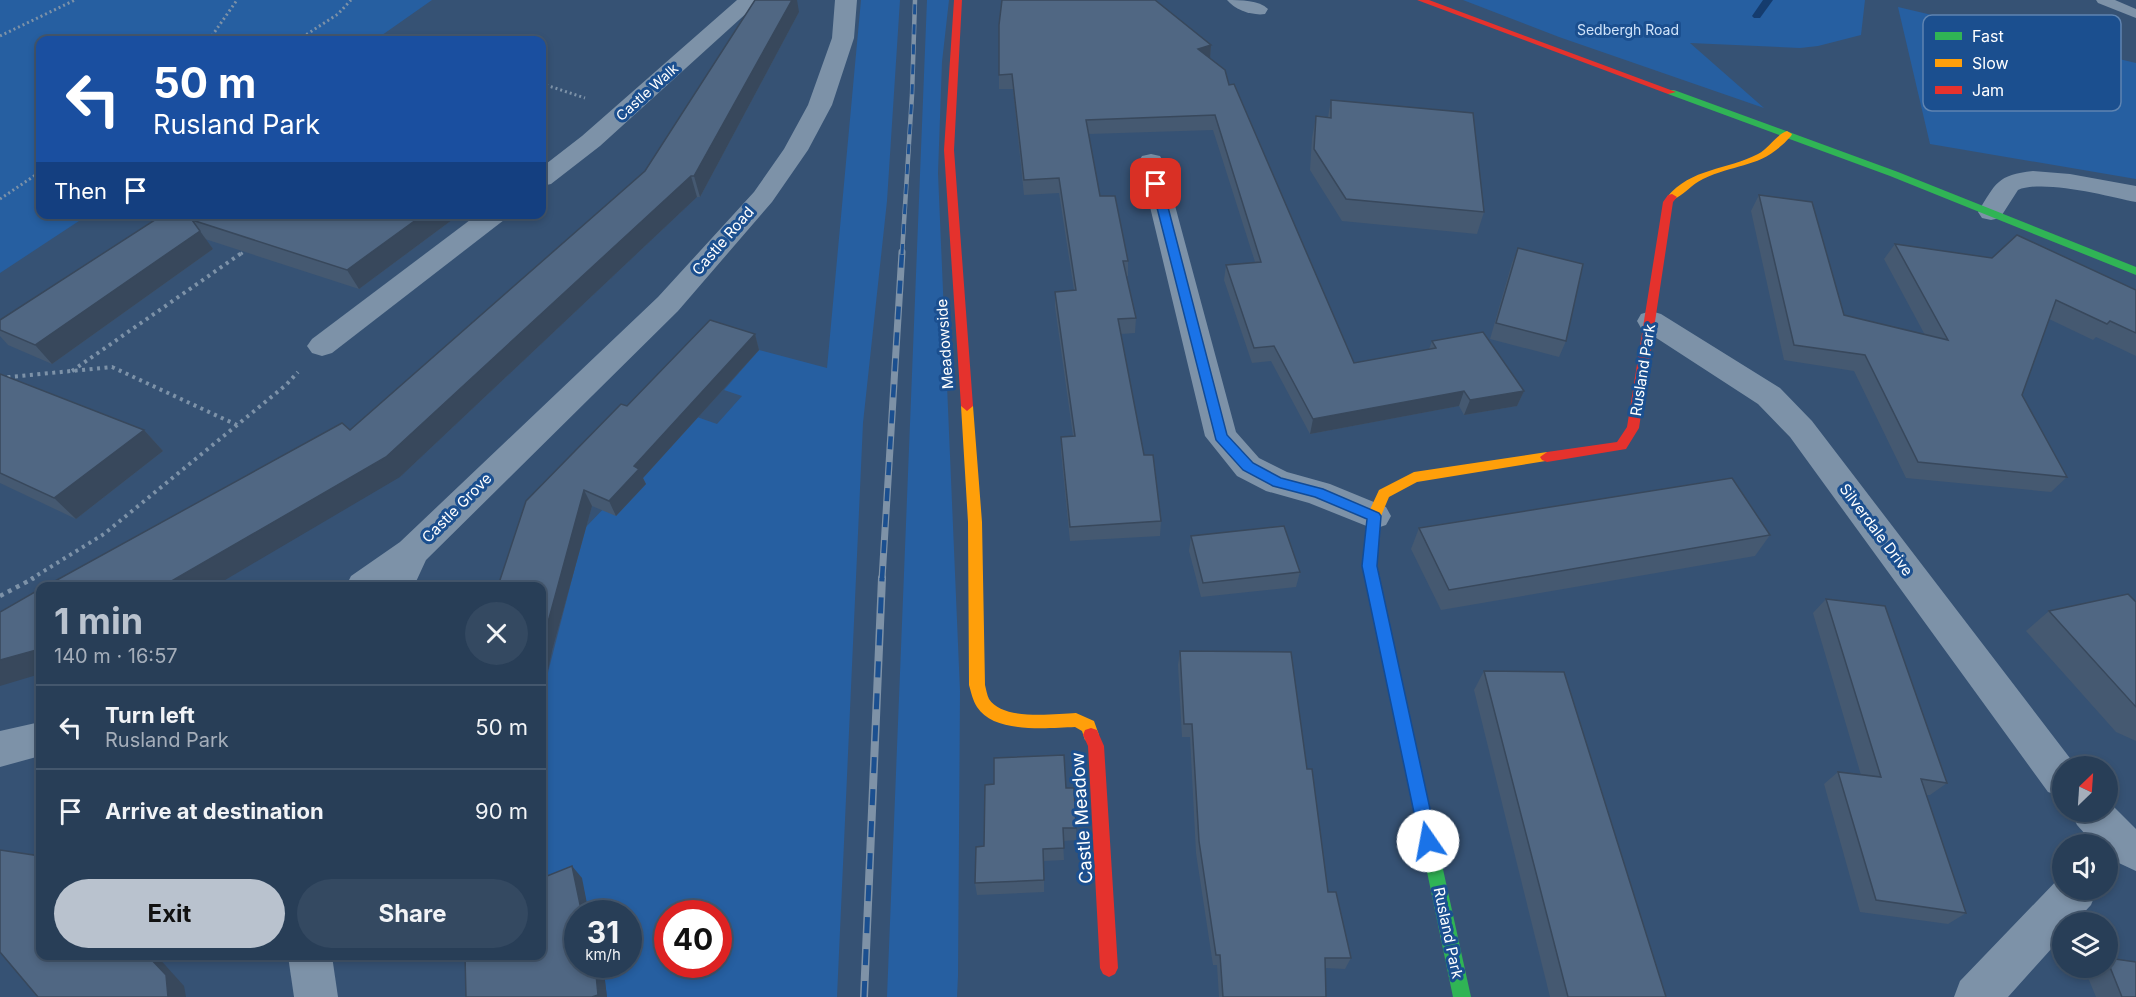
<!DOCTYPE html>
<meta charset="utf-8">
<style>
body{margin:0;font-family:Inter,sans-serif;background:#344961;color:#f1f3f6;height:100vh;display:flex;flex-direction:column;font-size:22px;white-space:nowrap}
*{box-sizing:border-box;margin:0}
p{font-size:20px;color:#a5aeba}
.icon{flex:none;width:33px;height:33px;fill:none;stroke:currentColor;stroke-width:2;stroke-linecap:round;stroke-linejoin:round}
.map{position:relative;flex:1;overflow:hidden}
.drawer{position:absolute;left:36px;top:582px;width:510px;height:378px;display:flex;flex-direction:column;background:#283e57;border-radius:12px;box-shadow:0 3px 9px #0003,0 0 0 2px #44576d}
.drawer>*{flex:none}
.banner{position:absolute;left:36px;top:36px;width:510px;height:183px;border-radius:12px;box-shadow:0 3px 9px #0003,0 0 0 2px #44576d;background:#1a4fa0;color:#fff;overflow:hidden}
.needle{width:39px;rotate:25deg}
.controls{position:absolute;left:2052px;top:756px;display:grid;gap:12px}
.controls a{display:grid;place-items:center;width:66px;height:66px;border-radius:50%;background:#283e57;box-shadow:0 3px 9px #0003,0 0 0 2px #44576d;font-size:30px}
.speed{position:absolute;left:564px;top:900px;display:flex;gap:12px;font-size:30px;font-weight:700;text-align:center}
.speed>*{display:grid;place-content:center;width:78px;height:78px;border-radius:50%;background:#283e57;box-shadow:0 3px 9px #0003,0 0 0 2px #44576d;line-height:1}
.speed small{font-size:15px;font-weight:400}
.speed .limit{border:9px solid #d22;background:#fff;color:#111}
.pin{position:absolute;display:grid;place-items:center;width:51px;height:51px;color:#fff;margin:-26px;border-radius:12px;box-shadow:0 3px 9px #0006}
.me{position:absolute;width:66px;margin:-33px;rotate:348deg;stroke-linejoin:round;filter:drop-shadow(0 0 4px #0008)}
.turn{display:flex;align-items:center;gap:21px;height:126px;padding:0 18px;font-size:27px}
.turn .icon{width:78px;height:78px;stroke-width:2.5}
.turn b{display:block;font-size:42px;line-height:51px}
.then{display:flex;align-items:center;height:57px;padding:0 18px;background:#0003;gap:12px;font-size:22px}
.round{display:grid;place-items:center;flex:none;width:63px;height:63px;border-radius:32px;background:#344961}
.head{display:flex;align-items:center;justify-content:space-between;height:102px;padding:0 18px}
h1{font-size:36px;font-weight:700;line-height:45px;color:#b9c2ce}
.cta{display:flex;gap:12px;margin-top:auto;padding:12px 18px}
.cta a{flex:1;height:69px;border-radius:36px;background:#b9c2ce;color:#111;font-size:24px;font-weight:700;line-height:69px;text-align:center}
.cta a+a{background:#344961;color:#f1f3f6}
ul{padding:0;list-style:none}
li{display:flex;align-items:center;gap:18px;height:84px;padding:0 18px;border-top:2px solid #44576d}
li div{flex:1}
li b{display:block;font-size:22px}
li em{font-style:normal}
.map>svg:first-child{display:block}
.green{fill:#265fa1;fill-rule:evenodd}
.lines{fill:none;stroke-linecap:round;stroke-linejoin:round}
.stream{fill:#153c6e;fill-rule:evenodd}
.path-far2{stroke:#7d92a8;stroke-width:3;stroke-dasharray:2 3;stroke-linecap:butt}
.path-far1{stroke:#7d92a8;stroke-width:4;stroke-dasharray:3 4.5;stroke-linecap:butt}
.path{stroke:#7d92a8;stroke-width:4.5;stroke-dasharray:4 5;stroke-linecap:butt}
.lane{fill:#7d92a8;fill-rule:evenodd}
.street{fill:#7d92a8;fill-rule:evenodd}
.fast{fill:#30b455;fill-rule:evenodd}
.slow{fill:#ff9f0a;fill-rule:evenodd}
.jam{fill:#e5322d;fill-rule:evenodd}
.rail-far2-casing{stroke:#7e92a7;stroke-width:4.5}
.rail-far1-casing{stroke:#7e92a7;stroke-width:7}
.rail-casing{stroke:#7e92a7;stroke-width:8}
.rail-far2{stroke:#1b4f8f;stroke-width:3;stroke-dasharray:10;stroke-linecap:butt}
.rail-far1{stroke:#1b4f8f;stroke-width:4.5;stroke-dasharray:13;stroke-linecap:butt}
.rail{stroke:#1b4f8f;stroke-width:5;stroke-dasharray:16;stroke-linecap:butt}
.wall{fill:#455971}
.shaded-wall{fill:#38485c}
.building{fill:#506783;stroke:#38485c;stroke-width:1.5}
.route{fill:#1a73e8;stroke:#114b97;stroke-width:1.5}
.labels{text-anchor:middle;stroke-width:6;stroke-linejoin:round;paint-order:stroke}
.far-park-label{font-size:14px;fill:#cfe3fa;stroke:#1b4f8f}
.far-street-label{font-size:14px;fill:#fff;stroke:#1b4f8f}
.street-label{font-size:15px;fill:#fff;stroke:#1b4f8f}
.near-street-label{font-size:18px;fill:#fff;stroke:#1b4f8f}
.key{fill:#1b4f8f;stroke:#5f84b1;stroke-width:1.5}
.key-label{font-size:16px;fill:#fff}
</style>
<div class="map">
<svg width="2136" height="997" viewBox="0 0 2136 997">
<rect width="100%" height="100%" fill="#365274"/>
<g class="green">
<path d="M0,0H432L375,40H40V214L88,215L0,273Z"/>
<path d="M861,0H900L887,201L863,423L837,997H607L603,965L628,964V914L589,913L581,878L549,891L542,865V696L585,528L632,479L697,417L717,424L742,396L724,390L759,350L827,368ZM668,914H718V964H668Z"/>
<path d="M927,0H949L942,62L938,173L960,691L958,976L957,997H887Z"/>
<path d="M1463,0H1865L1861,35L1818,46L1800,48L1690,43L1764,108L1559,37Z"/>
<path d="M1898,7L2136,63V179L1930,144Z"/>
</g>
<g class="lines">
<path class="stream" d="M1763,0H1773L1760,18H1754L1752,16Z"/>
<g class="path-far2">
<path d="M0,36L75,0"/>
<path d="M209,40L237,0"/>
<path d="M298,40L338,14L351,0"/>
<path d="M542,88L546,85L585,98"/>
<path d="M0,199L40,172"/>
<path d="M241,254L248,249"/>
</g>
<g class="path-far1">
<path d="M72,371L243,252"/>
<path d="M0,378L112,367L237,425"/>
<path d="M31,579L104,534L286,385L298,372"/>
</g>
<path class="path" d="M0,596L34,578"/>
<path class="lane" d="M2096,0H2115L2136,9V18L2098,3Z"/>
<g class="street">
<path d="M737,0H761L600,146L551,184L542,186V167L582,136Z"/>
<path d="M835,0H857L854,38L832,105L808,150L772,202L678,311L426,560L414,586H346L351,576L400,542L658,297L754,192L784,149L808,105L832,38Z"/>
<path d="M1227,0C1241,0 1259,0 1268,9L1265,14C1253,16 1235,10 1227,0Z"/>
<path d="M1151,154L1160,156L1163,161L1236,432L1259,458L1287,472L1330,484L1386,507L1391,516L1386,525L1374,529L1309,503L1266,491L1237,476L1205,436L1139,161L1142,156Z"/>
<path d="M2033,171L2070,174L2136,186V202C2108,196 2043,179 2018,190L2000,218L1991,220L1982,218L1978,212C1996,183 1997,175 2033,171Z"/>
<path d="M478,214H508L504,220L332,353L322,356L312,353L307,346L312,339Z"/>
<path d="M1651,311L1661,314L1780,388L1812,421L2076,766H2062V797L2048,792L1790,437L1758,404L1641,328L1637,321L1641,314Z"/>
<path d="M40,722V756L0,767V731Z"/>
<path d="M2108,801L2136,829V871L2108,858V844H2094L2077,825L2071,812H2108Z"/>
<path d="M2062,875V890H2097L2091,905L2075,922H2062V937L2008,997H1954L1960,981Z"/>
<path d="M288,956H332L338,997H294Z"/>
</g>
<g class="fast">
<path d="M1668,90H1674L1898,172L2136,267V275L1890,176L1668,94Z"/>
<path d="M1388,644L1393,645L1395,650L1471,997H1453L1381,650L1383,645Z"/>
</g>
<g class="slow">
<path d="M1787,131L1792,134L1791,136C1762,169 1738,162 1703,179C1692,184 1683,196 1672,200L1667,197C1691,168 1727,170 1758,154C1769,148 1776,135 1787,131Z"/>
<path d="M967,401L973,406L982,522L985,685C986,689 987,695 989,699C1003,721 1054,714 1076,713L1094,721L1099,735L1097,740L1091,742L1085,740L1082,731L1075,727C1048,728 994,734 977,707C973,701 971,692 969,685L968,522L961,406Z"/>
<path d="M1547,452L1554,457L1552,460L1417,482L1389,497L1381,516L1377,565L1395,650L1393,655L1388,656L1383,655L1363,565L1367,516L1379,490L1414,472Z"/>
</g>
<g class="jam">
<path d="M954,0H962L954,150L973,406L967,411L961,406L944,150Z"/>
<path d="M1417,0H1429L1676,92L1668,94Z"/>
<path d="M1672,194L1677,197L1673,202L1639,428L1626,449L1547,462L1542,460L1540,457L1547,452L1617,442L1627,427L1663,202L1668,195Z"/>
<path d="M1091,728L1097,730L1104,746L1118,968L1115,974L1109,977L1103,974L1100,968L1088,746L1083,735L1085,730Z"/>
</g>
<defs>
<path id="rail-far2" d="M902,254L912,95L915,0"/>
<path id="rail-far1" d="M882,579L902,252"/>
<path id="rail" d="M864,997L882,578"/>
</defs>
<use href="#rail-far2" class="rail-far2-casing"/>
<use href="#rail-far1" class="rail-far1-casing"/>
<use href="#rail" class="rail-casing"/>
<use href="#rail-far2" class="rail-far2"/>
<use href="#rail-far1" class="rail-far1"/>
<use href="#rail" class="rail"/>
</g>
<g class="wall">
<path d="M799,12L700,197H697L400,477L350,430L645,171Z"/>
<path d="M1211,45L1210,58L1229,85L1354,363L1429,349L1432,341L1524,391L1517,406L1464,415L1459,406L1310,434L1271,361L1252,363L1224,280L1226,265L1255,262L1213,130L1089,134L1100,196L1128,261V276H1126L1136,318L1135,333L1121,334L1144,455L1161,521L1160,536L1070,541L1061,452V437L1073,436L1055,307V292L1074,290L1059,193L1024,195L1013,89H999V75Z"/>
<path d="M1331,100L1484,212L1477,234L1342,221L1310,170L1312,138L1316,116L1328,117Z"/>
<path d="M1759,195L1844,315L1925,335L1884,259L1895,244L2136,290V356L2096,337L2093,340L2049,319L2022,395L2067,477L2051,492L1906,478L1854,371L1784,360L1751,211Z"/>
<path d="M164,214H460L359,289L205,239L213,249L52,364L8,345L0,336V320Z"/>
<path d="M1518,248L1566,341L1559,357L1490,339L1512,263Z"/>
<path d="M755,334L759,350L643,478L646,484L616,516L592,506L552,651L498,586L627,406Z"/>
<path d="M0,374L144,430L163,451L76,519L0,483Z"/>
<path d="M1419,528L1770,535L1755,556L1441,610L1411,549Z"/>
<path d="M1191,536L1300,572L1296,587L1201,597L1189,551Z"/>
<path d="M1826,599L1947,783L1930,795H1926L1966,913L1948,924L1860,912L1824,784L1838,772L1861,775L1813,613Z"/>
<path d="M2136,602V741L2116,732L2026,631L2049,611Z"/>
<path d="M1180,651L1307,769L1328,892L1351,958L1345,969L1326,968V997H1219L1217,965H1213L1196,853L1190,737H1182L1178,665Z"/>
<path d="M1484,671L1666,997H1550L1474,690Z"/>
<path d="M994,784L1066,788L1076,828V840L1063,841L1064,860L1044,861V892L977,895L975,883L984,846Z"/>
<path d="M2108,958L2136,997H2096L2084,968H2108Z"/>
</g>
<g class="shaded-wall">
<path d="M792,0H797L799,12L700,197L694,176Z"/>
<path d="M1211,45L1210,59L1198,49Z"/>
<path d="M691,176L697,197L400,477L215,586H163Z"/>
<path d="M424,214H460L359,289L347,270Z"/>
<path d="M192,220L213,249L52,364L35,345Z"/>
<path d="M755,334L759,350L643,478L646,484L616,516L609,501L634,466Z"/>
<path d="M1464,391L1459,406L1310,434L1313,419Z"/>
<path d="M1524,391L1517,406L1464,415L1470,400Z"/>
<path d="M144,430L163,451L76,519L54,498Z"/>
<path d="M584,490L592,506L552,651L542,698V644Z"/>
<path d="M40,649V674L0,686V660Z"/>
<path d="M542,865L548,892L542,885Z"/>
<path d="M572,866L582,878L589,914H582Z"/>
<path d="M148,956H157L184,986L186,997H168Z"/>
<path d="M595,964H603L607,997H592Z"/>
</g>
<g class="building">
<path d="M755,0H792L694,176H691L386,457L163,586H46L342,423L350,430L645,171Z"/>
<path d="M1002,0H1155L1211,45L1198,49L1225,70L1229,85L1234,84L1354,363L1436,348L1432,341L1483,332L1524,391L1470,400L1464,391L1313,419L1274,346L1254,348L1226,265L1261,262L1215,115L1086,120L1100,196H1115L1128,261H1123L1136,318L1118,319L1144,455H1153L1161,521L1070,527L1061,437L1075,436L1055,292L1076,290L1059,178L1024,180L1012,74L999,75V25Z"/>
<path d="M1331,100L1473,113L1484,212L1346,199L1314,149L1316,116L1331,118Z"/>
<path d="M1759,195L1812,202L1844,315L1948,340L1895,244L1992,258L2017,235L2136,290V333L2110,321L2107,324L2056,300L2022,395L2067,477L1918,462L1865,355L1794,345Z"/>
<path d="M164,214H424L347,270L192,220L200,231L35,345L0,330V320Z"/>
<path d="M1518,248L1583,264L1566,341L1496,323Z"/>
<path d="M710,320L755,334L634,466L639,469L609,501L584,490L542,644V586H498L526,501L621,404L627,406Z"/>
<path d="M0,374L144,430L54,498L0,473Z"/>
<path d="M1732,478L1770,535L1449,590L1419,528Z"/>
<path d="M1284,526L1300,572L1203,583L1191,536Z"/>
<path d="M40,589V649L0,660V612Z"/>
<path d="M2128,594L2136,602V707L2049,611Z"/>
<path d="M1826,599L1885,606L1947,783L1921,779L1966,913L1876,900L1838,772L1881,777Z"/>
<path d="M1180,651L1291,652L1307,769H1312L1328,892H1336L1351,958H1325L1326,997H1223L1220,955H1216L1199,841L1192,724H1184Z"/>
<path d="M1484,671L1564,672L1666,997H1568Z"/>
<path d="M1064,755L1066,788H1074L1076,828H1063L1064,848L1043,849L1044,880L975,883L976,847L984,846L985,785L994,784V758Z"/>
<path d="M0,850L40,856V956H148L166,975L168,997H38L0,952Z"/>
<path d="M572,866L582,914H578V964H595L598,995L592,997H466L465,956H542V878Z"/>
<path d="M2108,958L2136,962V997H2122L2108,962Z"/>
</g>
<path class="route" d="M1156,181L1162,184L1227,435L1253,463L1268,471L1281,478L1323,489L1379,513L1381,516L1377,566L1437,841L1434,847L1428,849L1422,847L1420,841L1362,566L1367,519L1315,497L1273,486L1243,470L1216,440L1151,184Z"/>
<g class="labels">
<g class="far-park-label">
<text x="1628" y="35">Sedbergh Road</text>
</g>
<g class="far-street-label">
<text transform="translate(647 92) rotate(-42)" y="5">Castle Walk</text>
</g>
<g class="street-label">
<text transform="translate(723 241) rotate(-49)" y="5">Castle Road</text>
<text transform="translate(945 344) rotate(-94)" y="5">Meadowside</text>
<text transform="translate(1643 370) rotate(-81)" y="5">Rusland Park</text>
<text transform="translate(457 508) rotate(-45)" y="5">Castle Grove</text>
<text transform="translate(1876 530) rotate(53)" y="5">Silverdale Drive</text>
<text transform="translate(1448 933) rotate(78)" y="5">Rusland Park</text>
</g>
<g class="near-street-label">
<text transform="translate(1082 818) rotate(-94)" y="6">Castle Meadow</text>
</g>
</g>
<rect x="1923" y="15" width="198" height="96" rx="9" class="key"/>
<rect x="1935" y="32" width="27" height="8" fill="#30b455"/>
<rect x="1935" y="59" width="27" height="8" fill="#ff9f0a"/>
<rect x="1935" y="86" width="27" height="8" fill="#e5322d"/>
<g class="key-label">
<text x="1972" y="42">Fast</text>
<text x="1972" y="69">Slow</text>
<text x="1972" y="96">Jam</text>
</g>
</svg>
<div class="controls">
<a><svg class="needle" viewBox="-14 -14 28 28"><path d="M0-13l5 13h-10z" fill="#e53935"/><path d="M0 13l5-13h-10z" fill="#a5aeba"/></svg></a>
<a><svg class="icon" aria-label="sound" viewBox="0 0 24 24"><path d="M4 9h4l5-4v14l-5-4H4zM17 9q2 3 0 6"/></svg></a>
<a><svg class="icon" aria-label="layers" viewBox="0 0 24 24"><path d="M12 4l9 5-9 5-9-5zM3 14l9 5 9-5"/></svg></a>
</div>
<div class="speed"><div>31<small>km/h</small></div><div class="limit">40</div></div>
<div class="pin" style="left:1156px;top:184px;background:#d93025"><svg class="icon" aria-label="arrive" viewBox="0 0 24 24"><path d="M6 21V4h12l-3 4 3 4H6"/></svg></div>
<svg class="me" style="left:1428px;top:841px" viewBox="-20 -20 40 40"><circle r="19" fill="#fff"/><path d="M0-13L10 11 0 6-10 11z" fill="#1a73e8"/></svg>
<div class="banner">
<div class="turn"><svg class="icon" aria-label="left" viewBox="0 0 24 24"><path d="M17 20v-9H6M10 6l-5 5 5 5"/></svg><div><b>50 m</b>Rusland Park</div></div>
<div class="then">Then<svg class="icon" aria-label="arrive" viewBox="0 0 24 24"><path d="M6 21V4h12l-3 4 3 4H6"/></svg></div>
</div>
<section class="drawer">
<div class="head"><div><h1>1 min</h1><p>140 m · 16:57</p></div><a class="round"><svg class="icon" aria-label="close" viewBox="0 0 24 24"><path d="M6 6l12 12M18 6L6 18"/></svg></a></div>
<ul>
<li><svg class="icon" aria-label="left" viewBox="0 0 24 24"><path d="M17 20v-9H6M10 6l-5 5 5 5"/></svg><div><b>Turn left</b><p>Rusland Park</p></div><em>50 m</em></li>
<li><svg class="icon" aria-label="arrive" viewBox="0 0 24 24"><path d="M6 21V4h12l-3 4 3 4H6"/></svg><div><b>Arrive at destination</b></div><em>90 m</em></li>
</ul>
<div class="cta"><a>Exit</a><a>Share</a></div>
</section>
</div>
